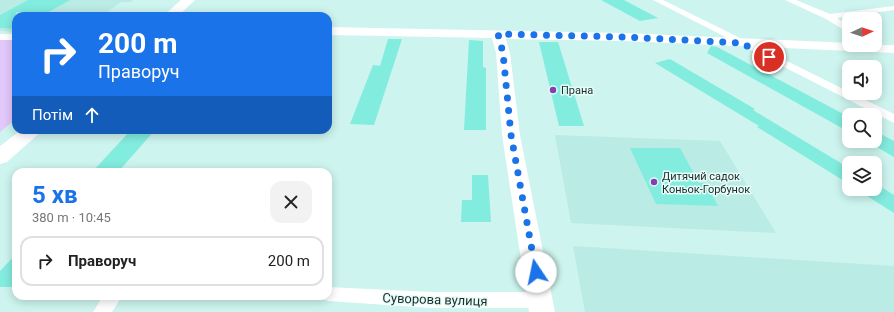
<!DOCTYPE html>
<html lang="uk">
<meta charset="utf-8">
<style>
body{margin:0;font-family:Roboto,sans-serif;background:#f2f2f2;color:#222;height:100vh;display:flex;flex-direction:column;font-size:15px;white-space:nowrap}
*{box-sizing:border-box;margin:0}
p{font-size:13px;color:#767676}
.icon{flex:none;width:22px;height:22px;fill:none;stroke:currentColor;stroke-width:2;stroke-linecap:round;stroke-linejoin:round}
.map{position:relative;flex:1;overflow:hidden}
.panel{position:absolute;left:12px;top:168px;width:320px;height:132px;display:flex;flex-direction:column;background:#fff;border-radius:12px;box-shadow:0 2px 10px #0003}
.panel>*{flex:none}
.hud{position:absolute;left:12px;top:12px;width:320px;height:122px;border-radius:12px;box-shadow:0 2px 10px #0003;background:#1a73e8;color:#fff;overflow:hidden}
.needle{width:26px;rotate:87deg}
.buttons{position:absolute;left:842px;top:12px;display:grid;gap:8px}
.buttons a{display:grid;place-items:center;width:40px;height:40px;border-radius:8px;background:#fff;box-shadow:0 2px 10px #0003;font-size:20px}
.pin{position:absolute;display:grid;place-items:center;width:34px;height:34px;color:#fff;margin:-17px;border:2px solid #fff;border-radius:50%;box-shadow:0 1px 4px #0007}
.me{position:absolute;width:44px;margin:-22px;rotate:349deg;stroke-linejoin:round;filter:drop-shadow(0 0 3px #0008)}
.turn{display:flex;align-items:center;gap:14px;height:84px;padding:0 20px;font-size:18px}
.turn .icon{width:52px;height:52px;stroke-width:2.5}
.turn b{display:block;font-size:28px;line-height:34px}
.then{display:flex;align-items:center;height:38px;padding:0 20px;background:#0003;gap:8px;font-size:15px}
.round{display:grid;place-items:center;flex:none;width:42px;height:42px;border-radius:12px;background:#f2f2f2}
.summary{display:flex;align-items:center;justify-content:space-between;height:68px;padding:0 20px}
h1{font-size:24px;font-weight:700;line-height:30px;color:#1a73e8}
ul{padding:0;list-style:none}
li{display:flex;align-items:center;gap:12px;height:50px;margin:0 8px 6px;padding:0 12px;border:2px solid #e0e0e0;border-radius:12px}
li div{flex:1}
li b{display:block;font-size:15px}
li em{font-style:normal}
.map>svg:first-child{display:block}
.built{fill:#baebe4}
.green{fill:#e3c8fb}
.building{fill:#82ecde}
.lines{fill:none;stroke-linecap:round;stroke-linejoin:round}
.street{fill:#fff;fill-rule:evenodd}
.secondary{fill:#fff;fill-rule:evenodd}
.primary{fill:#fff;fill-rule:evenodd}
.route{stroke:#1a73e8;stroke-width:7;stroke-dasharray:0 12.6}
.poi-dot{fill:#8440b3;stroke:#e6fdf9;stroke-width:1.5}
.labels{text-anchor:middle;stroke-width:3;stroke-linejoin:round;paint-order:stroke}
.poi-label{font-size:11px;fill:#1c2b29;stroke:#e6fdf9;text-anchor:start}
.near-street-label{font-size:13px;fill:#1c2b29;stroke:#e6fdf9}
</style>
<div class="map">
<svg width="894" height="312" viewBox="0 0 894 312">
<rect width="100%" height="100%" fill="#cdf4ee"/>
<g class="built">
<path d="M0,0H133L130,2H121L101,16H16V32L0,31Z"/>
<path d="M555,135L720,141L776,233L571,223Z"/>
<path d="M573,246L894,266V312H585Z"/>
</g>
<path class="green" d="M0,37H16V119L0,132Z"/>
<g class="building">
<path d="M28,0H70L47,13L16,12V29L0,28V15Z"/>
<path d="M601,0H624L658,18L640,21Z"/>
<path d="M388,39H402L374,125L350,124L373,65L380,66Z"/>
<path d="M469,40L483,41V67L486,68V130H464Z"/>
<path d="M539,42H558L584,126H559Z"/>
<path d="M711,46L717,47L849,117V132L707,53Z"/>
<path d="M670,59L755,109L753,110L849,168V184L757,127L759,126L655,63Z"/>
<path d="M131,130H155L118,172H92Z"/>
<path d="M875,131L894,141V157L875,146Z"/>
<path d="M630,148H680L699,183H705L718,206L656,204Z"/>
<path d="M472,175H488L491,222H461L462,200H472Z"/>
<path d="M875,183L894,195V213L856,189H875Z"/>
<path d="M16,254V287H0V271Z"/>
</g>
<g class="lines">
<g class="street">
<path d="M653,0H663L894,114V123Z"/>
<path d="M785,0H796L830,14L894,6V10L837,18L849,26V33L826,19Z"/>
<rect x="0" y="34" width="16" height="6"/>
<path d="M328,287L431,292H541L547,295L550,300L547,305L541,308H431L328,301L322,299L320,296H328Z"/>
<path d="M103,296H122L112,312H93Z"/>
</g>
<path class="secondary" d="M328,27L625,33L849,43V45H894V53L625,41L506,39L510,53L520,135L555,312H529L502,135L496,53L492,38L328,35Z"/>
<g class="primary">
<path d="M181,0H195L178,16H163Z"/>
<path d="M21,130H43L7,162L0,164V146Z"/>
</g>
</g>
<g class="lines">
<path class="route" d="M536,272L511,135L503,53L498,34L625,37L741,43L769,57"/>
</g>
<g class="poi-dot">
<circle cx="553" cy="90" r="4"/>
<circle cx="654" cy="182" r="4"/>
</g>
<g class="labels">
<g class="poi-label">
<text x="561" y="94">Прана</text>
<text x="662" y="180">Дитячий садок<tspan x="662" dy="13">Коньок-Горбунок</tspan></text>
</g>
<g class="near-street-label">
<text transform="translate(435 299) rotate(2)" y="5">Суворова вулиця</text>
</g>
</g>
</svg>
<div class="buttons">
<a><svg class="needle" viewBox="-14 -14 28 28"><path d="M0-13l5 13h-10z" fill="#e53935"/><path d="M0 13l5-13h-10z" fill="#767676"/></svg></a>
<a><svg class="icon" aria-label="sound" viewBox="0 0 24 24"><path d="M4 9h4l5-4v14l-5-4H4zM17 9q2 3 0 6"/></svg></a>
<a><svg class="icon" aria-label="search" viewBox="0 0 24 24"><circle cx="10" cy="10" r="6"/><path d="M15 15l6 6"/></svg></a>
<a><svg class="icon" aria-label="layers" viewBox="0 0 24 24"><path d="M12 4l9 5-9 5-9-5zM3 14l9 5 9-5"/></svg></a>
</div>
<div class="pin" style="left:769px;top:57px;background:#d93025"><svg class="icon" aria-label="arrive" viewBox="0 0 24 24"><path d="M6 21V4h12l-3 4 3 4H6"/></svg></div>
<svg class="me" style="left:536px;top:272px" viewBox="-20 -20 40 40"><circle r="19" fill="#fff"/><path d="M0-13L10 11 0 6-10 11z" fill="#1a73e8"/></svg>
<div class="hud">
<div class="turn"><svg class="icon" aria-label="right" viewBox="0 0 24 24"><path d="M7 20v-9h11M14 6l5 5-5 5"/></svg><div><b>200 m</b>Праворуч</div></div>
<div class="then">Потім<svg class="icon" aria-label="ahead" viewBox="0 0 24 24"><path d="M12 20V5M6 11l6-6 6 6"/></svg></div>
</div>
<section class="panel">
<div class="summary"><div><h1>5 хв</h1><p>380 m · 10:45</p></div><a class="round"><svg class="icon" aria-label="close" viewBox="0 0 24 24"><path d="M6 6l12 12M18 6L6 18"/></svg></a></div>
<ul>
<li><svg class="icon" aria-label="right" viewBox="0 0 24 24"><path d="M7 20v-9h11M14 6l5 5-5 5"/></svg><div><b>Праворуч</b></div><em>200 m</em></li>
</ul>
</section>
</div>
